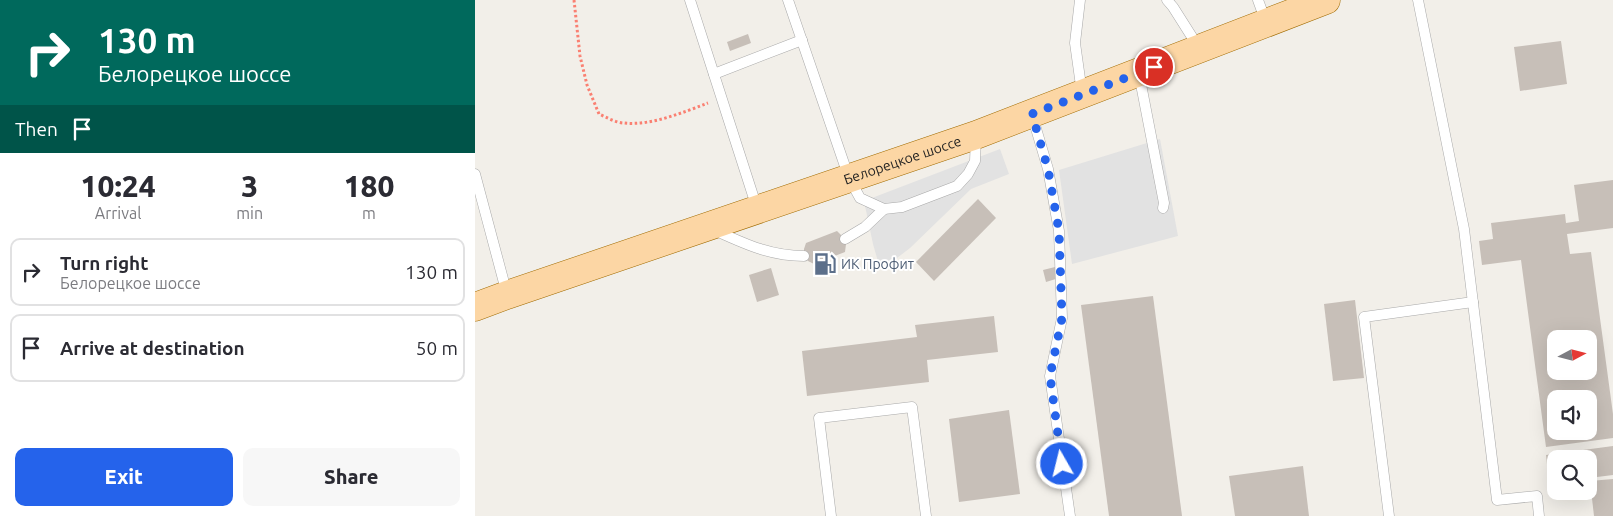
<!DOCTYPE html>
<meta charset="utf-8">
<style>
body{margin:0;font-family:Ubuntu,sans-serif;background:#f7f7f7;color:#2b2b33;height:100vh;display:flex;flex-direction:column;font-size:19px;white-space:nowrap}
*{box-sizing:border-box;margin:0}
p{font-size:16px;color:#7c7c81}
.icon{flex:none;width:28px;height:28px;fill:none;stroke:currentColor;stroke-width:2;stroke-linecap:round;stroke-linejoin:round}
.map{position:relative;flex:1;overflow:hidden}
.side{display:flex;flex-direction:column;background:#fff;width:475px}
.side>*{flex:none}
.banner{background:#00695c;color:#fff;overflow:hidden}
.needle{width:32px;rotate:83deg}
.tools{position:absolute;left:1072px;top:330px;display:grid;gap:10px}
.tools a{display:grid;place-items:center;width:50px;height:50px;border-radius:10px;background:#fff;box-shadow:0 5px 20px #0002;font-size:25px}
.pin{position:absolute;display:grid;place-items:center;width:42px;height:42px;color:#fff;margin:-21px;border:2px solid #fff;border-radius:50%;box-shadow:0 1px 5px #0007}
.me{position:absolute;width:55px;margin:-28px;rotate:352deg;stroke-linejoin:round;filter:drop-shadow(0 0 4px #0008)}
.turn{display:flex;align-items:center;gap:18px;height:105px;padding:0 15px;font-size:22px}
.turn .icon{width:65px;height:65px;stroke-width:2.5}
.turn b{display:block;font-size:35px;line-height:42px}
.then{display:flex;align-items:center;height:48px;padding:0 15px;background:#0003;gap:10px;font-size:19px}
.eta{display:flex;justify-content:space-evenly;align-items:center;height:85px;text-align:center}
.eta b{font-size:30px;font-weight:800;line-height:35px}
.action{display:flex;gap:10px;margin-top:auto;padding:10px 15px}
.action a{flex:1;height:58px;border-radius:10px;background:#2563eb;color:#fff;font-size:20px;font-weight:800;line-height:58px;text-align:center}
.action a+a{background:#f7f7f7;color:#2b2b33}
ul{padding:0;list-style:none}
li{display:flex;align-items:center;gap:15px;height:68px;margin:0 10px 8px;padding:0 5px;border:2px solid #e1e1e2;border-radius:10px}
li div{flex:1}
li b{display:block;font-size:19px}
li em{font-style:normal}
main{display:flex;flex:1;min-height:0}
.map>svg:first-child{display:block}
.parking{fill:#e2e2e2}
.building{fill:#c7bfb8;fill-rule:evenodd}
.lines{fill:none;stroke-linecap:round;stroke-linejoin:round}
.lane-casing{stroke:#a9a9a9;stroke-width:11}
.primary-casing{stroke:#a06b00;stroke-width:29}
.path{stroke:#fa8072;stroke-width:3;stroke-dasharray:2.5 2.5;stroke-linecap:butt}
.lane{stroke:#fff;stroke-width:10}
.primary{stroke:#fcd6a4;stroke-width:28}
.route{stroke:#2563eb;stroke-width:9;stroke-dasharray:0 16.2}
.labels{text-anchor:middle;stroke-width:4;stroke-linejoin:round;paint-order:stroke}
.street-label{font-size:14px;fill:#222;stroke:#fff}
.service-label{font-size:14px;fill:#4e5e75;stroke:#fff;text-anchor:start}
</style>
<main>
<section class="side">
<div class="banner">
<div class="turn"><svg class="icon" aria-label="right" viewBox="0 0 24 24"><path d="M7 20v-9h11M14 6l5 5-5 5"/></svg><div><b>130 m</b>Белорецкое шоссе</div></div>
<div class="then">Then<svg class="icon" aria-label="arrive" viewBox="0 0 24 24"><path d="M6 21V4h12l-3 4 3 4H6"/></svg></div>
</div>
<div class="eta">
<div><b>10:24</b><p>Arrival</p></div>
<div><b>3</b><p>min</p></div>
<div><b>180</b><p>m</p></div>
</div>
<ul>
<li><svg class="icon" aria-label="right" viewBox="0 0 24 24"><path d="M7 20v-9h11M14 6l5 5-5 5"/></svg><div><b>Turn right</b><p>Белорецкое шоссе</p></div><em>130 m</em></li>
<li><svg class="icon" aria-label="arrive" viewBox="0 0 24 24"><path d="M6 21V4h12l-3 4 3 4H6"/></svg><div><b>Arrive at destination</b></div><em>50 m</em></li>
</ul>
<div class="action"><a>Exit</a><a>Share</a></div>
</section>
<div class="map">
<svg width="1138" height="516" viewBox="0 0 1138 516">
<rect width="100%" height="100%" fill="#f2efe9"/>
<g class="parking">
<path d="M685,139L703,236L597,264L584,170Z"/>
<path d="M525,149L534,174L496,189L435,248L422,258L404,265L398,244L389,201Z"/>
</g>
<g class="building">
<path d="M273,34L276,43L255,51L252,42Z"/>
<path d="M1086,41L1092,84L1045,91L1039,47Z"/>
<path d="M1138,180V228L1092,234L1095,254L1116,252L1138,414V438L1071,447L1046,260L1007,265L1004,241L1018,239L1016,223L1090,214L1091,223L1104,221L1099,185ZM1081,339H1114V371H1081ZM1081,399H1114V431H1081Z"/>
<path d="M503,199L521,218L459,281L441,262Z"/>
<path d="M362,231L370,239L371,244L370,252L339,264L333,261L329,256V249L331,243Z"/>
<path d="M580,267L584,278L571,282L568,270Z"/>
<path d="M296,268L304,295L282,302L274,275Z"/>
<path d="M678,296L707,516H634L606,305Z"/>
<path d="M880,300L889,378L858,381L849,304Z"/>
<path d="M519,316L523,352L452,360L454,382L332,396L327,351L442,337L440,325Z"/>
<path d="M534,410L545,494L484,502L474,419Z"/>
<path d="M1138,446V475L1114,478V459H1081V482L1074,483L1071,455Z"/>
<path d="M828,466L834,516H760L754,476Z"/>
<path d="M1138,479V516H1119L1115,481Z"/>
</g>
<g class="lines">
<defs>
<g id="lane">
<path d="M215,0L282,208"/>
<path d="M313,0L374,178L385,198L409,209L427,207L482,186L493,174L500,161L501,137"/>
<path d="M605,0L600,43L607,93"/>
<path d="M692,0L698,7L724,48"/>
<path d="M783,0L791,22"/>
<path d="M943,0L989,229L1022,500L1062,496L1064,516"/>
<path d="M239,74L327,40"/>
<path d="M664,74L689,203L688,208"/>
<path d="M557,115L573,169L584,231L587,318L575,376L595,516"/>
<path d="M0,174L32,294"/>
<path d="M239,230C270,244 295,256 329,256"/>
<path d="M370,239L390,227L409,209"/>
<path d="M356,516L344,418L437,407L451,516"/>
<path d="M914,516L889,317L998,302"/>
</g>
<g id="primary">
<path id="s1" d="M0,307L32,295L501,135L851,0"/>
</g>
</defs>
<use href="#lane" class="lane-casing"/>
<use href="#primary" class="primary-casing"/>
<path class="path" d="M99,0L105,56L112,85L124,114C131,117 141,123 149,123C176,126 209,112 233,103"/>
<use href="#lane" class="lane"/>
<use href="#primary" class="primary"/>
</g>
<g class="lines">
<path class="route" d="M587,464L575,376L587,318L584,231L573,169L557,114L679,67"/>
</g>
<defs>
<symbol id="fuel-bare" viewBox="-9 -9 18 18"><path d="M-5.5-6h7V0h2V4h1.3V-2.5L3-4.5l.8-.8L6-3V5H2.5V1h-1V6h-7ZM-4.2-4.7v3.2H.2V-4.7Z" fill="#5c6f8a" stroke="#fff" stroke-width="2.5" paint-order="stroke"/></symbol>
</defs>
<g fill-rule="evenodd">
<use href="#fuel-bare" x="334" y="248" width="32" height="32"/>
</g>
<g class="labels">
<g class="street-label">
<text dy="5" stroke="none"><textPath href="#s1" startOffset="452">Белорецкое шоссе</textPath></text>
</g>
<g class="service-label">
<text x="366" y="269">ИК Профит</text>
</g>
</g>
</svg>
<div class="tools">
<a><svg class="needle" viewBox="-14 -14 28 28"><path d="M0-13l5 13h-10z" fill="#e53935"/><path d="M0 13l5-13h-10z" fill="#7c7c81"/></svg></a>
<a><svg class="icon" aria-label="sound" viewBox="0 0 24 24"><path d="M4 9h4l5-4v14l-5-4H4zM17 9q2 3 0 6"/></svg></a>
<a><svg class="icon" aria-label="search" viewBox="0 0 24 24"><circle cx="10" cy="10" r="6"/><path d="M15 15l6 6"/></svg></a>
</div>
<div class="pin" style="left:679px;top:67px;background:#d93025"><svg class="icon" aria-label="arrive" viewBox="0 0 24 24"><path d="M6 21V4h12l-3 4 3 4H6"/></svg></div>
<svg class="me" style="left:587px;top:464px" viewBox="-20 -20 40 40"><circle r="17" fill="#2563eb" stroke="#fff" stroke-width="3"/><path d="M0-11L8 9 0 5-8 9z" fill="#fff"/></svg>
</div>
</main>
